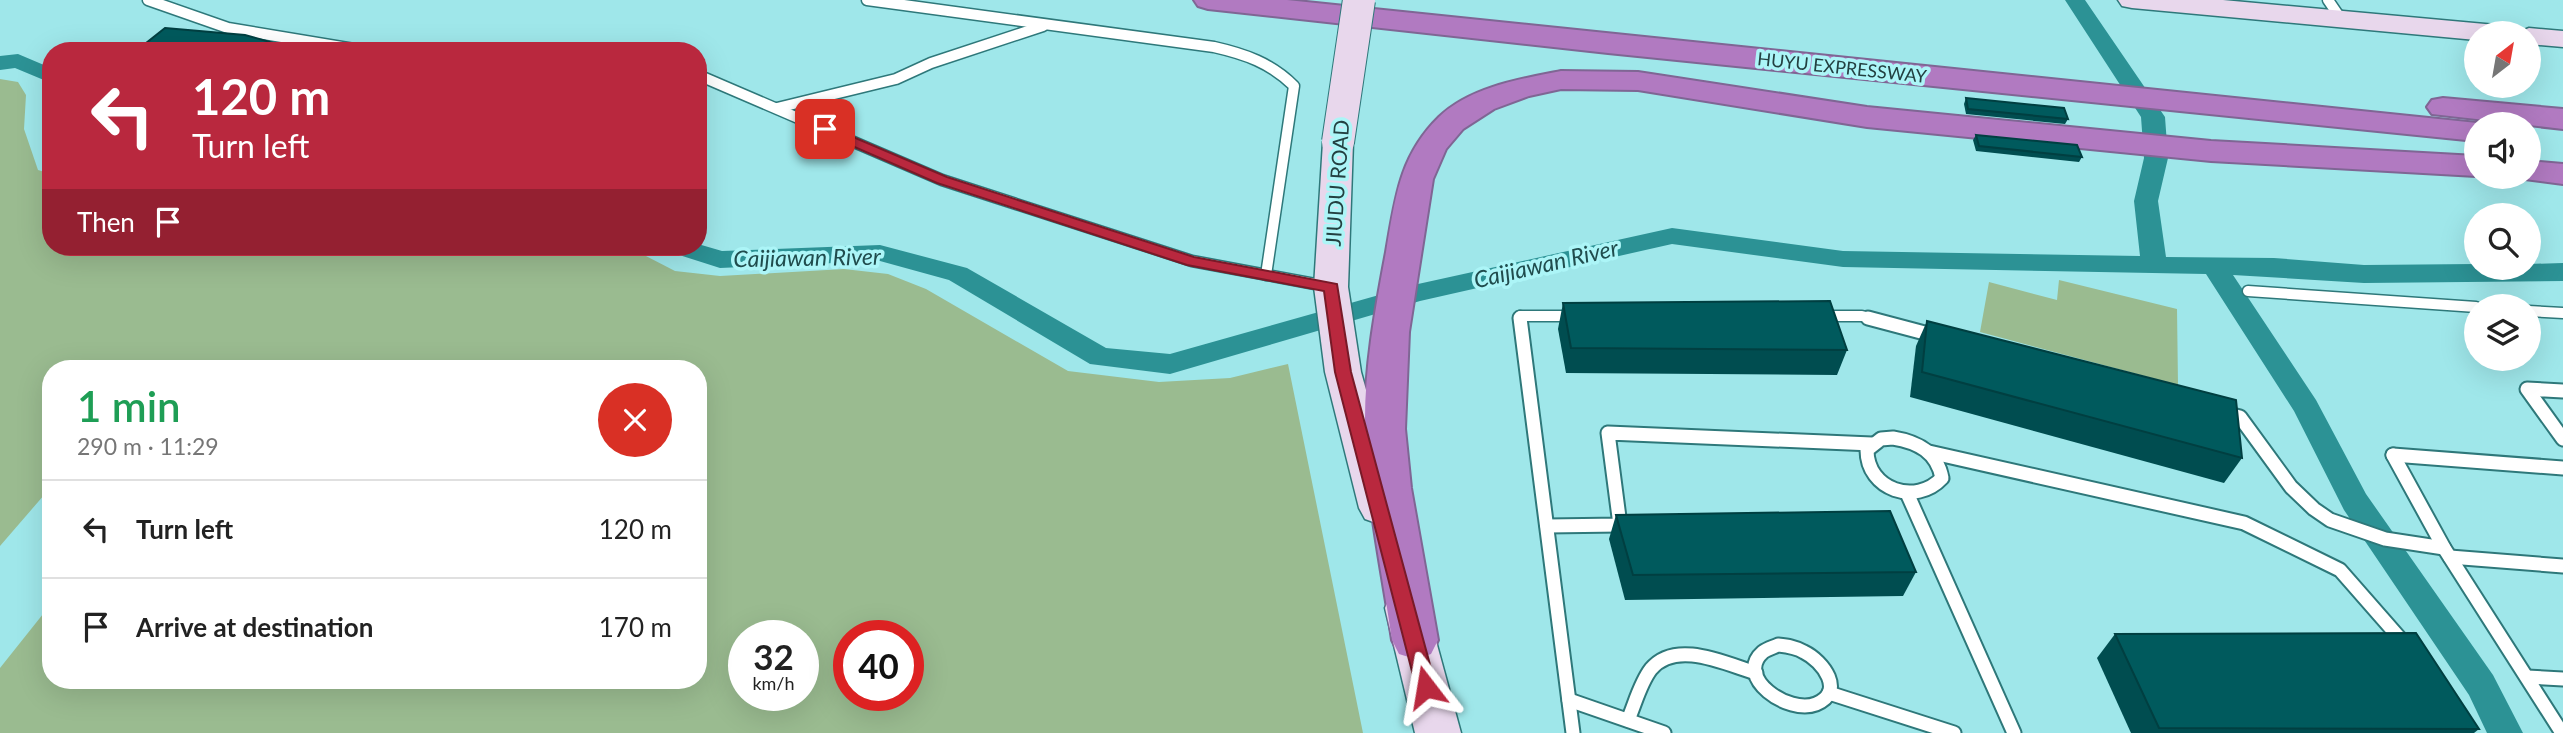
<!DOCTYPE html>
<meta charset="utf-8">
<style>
body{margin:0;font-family:Lato,sans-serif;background:#f2f2f2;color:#222;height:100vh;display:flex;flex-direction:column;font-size:26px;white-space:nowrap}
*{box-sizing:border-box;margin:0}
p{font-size:23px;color:#767676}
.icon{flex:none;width:38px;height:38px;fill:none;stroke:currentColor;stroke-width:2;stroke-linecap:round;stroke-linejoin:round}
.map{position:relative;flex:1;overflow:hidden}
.side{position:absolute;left:42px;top:360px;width:665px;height:329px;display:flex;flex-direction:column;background:#fff;border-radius:28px;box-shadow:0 7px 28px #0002}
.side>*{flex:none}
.guide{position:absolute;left:42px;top:42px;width:665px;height:214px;border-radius:28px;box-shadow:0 7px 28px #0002;background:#b9283e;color:#fff;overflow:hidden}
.needle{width:46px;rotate:31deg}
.tools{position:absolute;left:2464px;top:21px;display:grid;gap:14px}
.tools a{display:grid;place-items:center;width:77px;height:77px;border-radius:50%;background:#fff;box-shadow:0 7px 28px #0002;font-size:35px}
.speed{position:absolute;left:728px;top:620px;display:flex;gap:14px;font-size:35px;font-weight:700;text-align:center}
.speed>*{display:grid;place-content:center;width:91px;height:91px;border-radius:50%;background:#fff;box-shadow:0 7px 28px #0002;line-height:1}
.speed small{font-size:18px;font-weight:400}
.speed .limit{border:10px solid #d22;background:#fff;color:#111}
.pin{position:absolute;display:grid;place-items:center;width:60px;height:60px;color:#fff;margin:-30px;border-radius:14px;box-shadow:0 4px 10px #0006}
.me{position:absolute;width:77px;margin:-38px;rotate:346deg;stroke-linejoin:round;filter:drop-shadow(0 0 5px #0008)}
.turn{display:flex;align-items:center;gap:24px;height:147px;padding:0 35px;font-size:32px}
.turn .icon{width:91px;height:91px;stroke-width:2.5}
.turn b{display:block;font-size:49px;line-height:60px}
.then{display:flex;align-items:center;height:66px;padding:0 35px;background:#0003;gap:14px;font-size:26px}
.round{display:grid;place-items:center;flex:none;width:74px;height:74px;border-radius:37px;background:#f2f2f2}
.overview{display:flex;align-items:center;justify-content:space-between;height:119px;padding:0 35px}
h1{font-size:42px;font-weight:600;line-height:52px;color:#1e9e55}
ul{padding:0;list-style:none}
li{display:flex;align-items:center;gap:21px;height:98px;padding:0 35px;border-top:2px solid #e0e0e0}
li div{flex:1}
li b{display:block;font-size:26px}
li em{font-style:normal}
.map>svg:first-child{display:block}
.green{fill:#9abb90;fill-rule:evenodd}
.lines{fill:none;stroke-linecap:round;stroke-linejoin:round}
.canal{fill:#2c9295;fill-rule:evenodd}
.lane-far1-casing{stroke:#2e787a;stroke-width:13}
.lane-casing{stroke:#2e787a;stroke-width:17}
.secondary-casing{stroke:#2e787a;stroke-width:3}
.highway-casing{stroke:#7f6694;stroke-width:4}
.lane-far1{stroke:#fff;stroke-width:10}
.lane{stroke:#fff;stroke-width:13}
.secondary{fill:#e8d7ec;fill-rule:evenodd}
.highway{fill:#b17ac1;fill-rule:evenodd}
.secondary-bridge-casing{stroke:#2e787a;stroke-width:34;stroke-linecap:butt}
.secondary-bridge{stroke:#e8d7ec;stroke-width:32}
.wall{fill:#004d50}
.building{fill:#005a5d;stroke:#003f41;stroke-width:2}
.route{fill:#b9283e;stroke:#781a28;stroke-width:2}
.labels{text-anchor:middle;stroke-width:7;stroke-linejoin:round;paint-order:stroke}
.far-street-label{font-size:18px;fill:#234041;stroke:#acf5f7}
.street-label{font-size:21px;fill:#234041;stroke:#acf5f7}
.water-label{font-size:23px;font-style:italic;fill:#204c4d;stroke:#acf5f7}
</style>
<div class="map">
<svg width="2563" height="733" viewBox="0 0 2563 733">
<rect width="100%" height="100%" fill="#9fe7ea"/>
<g class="green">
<path d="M0,79L18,82L26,95L24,129L38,170L51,174V247H638L644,255L675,271L720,276L844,269L888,274L926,289L1068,371L1159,382L1230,378L1288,364L1363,733H0V668L51,604V681H698V369H51V487L0,546ZM744,635H803V695H744ZM849,635H908V695H849Z"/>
<path d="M2059,280L2177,309L2178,385L1980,332L1989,282L2057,300Z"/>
</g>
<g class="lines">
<g class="canal">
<path d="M2065,0H2085L2165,117L2168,158L2158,201L2166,257L2274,258L2364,265L2476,264V268H2529V264L2563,263V281L2364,283L2233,275L2316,400L2366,494L2493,675L2523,733H2487L2469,695L2344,510L2294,411L2206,274L1843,267L1672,244L1420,301L1170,374L1090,364L949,280L880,261L720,268L673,253L669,247H698V244L722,251L880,245L967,268L1106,348L1170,354L1418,284L1672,228L1843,251L2140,256L2134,201L2144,158L2141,117Z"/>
<path d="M18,54L51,68V83L15,68L0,70V56Z"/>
</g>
<defs>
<g id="lane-far1">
<path d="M148,0L228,28L366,51"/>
<path d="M867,0L1214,47C1245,54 1271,63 1294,86L1266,275"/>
<path d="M2328,0L2341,19"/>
<path d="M698,75L942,180L1192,261L1331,287"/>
<path d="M777,108L896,79L931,63L1043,26"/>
<path d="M2248,291L2476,307"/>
<path d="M2529,311L2563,313"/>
<path d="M1820,316H1862L1874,319"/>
<path d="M1520,319V316H1575"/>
</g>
<g id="lane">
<path d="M1520,318L1573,733"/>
<path d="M1868,318L1936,336"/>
<path d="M2563,391L2527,389L2563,439"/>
<path d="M2224,413L2240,417L2291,487L2314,509L2330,520L2385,539L2444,548"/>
<path d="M1893,438C1918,442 1937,452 1942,478C1916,506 1867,490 1867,450L1881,439Z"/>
<path d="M1929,452L2244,523L2340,570L2404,643"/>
<path d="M2393,455L2444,548L2562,733"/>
<path d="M2393,455L2563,468"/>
<path d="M1907,493L2014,733"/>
<path d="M1547,526L1620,525L1608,433L1872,444"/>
<path d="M2450,557L2563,566"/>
<path d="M1778,645C1787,646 1796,647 1804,652C1823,661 1846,692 1816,704C1788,715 1734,677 1763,652C1767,649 1774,647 1778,645Z"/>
<path d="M2527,677L2563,679"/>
<path d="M1829,693L1954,733"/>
<path d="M1569,700L1664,733"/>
<path d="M1628,720C1635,704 1640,683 1651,669C1676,639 1726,664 1756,673"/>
</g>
<g id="secondary">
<path d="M2118,0H2223L2496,25L2506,27L2510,33H2476V40L2132,8L2122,6Z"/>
<path d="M2529,28L2563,31V47L2529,44V33H2517Z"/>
<path d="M1338,133L1349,135L1353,142L1348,287L1361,372L1399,508L1393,519L1379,524L1365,519L1359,508L1325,372L1314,287L1323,142L1327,135Z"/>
<path d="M1406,590L1421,595L1427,608L1461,733H1415L1385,608L1391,595Z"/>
</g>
<g id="highway">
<path d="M1194,0H1287L2487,124H2476V141L1608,53L1208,9L1198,6Z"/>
<path d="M1561,71L1638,72L1867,107L2211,141L2476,156V176L2211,161L1867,127L1638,90L1561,89L1529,96L1494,109L1463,129L1446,149L1433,179L1409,332L1405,429L1411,488L1438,640L1431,654L1415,659L1399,654L1392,640C1382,571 1366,500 1365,430C1364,370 1375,310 1386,252C1395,200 1399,156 1439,117C1470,87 1520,79 1561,71Z"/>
<path d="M2443,98L2563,109V129L2432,114L2427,107L2432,100Z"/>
<path d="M2529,161L2563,164V184L2517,178L2529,177Z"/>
</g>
</defs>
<use href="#lane-far1" class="lane-far1-casing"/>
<use href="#lane" class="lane-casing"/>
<use href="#secondary" class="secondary-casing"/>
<use href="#highway" class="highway-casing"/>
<use href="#lane-far1" class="lane-far1"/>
<use href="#lane" class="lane"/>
<use href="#secondary" class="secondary"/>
<use href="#highway" class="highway"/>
<defs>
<path id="secondary-bridge" d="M1338,142L1359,0"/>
</defs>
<use href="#secondary-bridge" class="secondary-bridge-casing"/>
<use href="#secondary-bridge" class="secondary-bridge"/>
</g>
<g class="wall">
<path d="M1966,98L2068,119L2065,124L1966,114L1964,104Z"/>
<path d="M1976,135L2082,157L2079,162L1976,151L1973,140Z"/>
<path d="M1563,303L1847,350L1837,375L1566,373L1558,329Z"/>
<path d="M1927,321L2242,458L2224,483L1910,397L1916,346Z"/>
<path d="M1616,515L1916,572L1903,596L1625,600L1609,539Z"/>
<path d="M2115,634L2479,729L2474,733H2131L2097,658Z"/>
</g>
<g class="building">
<path d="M165,28L245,35L288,47L311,51H136Z"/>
<path d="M1966,98L2064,108L2068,119L1968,109Z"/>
<path d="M1976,135L2077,145L2082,157L1979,146Z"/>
<path d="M1830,301L1847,350L1571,348L1563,303Z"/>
<path d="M1927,321L2236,400L2242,458L1922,372Z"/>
<path d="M1890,511L1916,572L1633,575L1616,515Z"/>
<path d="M2416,633L2479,729L2159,728L2115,634Z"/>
</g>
<path class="route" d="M825,125L947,177L1194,257L1337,284L1351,372L1436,687L1433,693L1426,695L1419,693L1416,687L1335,372L1324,291L1187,265L937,183L820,132V126Z"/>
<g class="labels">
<g class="far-street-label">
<text transform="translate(1842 68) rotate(6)" y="6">HUYU EXPRESSWAY</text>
</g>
<g class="street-label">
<text transform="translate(1338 183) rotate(-86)" y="7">JIUDU ROAD</text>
</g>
<g class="water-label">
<text transform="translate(807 258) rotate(-1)" y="8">Caijiawan River</text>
<text transform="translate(1546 264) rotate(-13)" y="8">Caijiawan River</text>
</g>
</g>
</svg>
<div class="tools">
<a><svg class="needle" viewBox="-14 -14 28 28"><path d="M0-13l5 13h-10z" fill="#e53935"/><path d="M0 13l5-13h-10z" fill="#767676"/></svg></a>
<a><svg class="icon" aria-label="sound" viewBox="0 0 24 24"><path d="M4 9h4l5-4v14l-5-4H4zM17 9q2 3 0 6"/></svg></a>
<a><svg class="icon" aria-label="search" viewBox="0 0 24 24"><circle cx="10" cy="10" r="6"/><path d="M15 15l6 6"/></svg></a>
<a><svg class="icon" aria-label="layers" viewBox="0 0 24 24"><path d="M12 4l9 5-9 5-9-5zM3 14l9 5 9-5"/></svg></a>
</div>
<div class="speed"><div>32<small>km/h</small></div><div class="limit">40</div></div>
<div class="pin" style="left:825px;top:129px;background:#d93025"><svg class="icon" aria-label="arrive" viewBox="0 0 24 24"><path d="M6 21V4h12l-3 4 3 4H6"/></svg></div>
<svg class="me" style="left:1426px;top:687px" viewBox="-20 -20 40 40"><path d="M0-17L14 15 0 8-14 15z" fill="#b9283e" stroke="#fff" stroke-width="4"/></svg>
<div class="guide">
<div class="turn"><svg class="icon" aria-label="left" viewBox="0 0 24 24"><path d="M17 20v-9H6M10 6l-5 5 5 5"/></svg><div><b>120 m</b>Turn left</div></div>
<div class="then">Then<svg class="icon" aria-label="arrive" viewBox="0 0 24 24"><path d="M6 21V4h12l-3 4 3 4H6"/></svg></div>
</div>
<section class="side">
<div class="overview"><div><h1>1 min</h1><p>290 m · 11:29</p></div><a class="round" style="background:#d93025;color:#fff"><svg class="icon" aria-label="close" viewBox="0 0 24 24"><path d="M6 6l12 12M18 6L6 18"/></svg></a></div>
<ul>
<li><svg class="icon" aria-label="left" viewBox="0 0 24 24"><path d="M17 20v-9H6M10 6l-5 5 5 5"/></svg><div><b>Turn left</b></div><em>120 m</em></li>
<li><svg class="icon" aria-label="arrive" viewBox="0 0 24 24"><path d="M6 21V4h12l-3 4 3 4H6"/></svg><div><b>Arrive at destination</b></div><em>170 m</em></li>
</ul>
</section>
</div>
